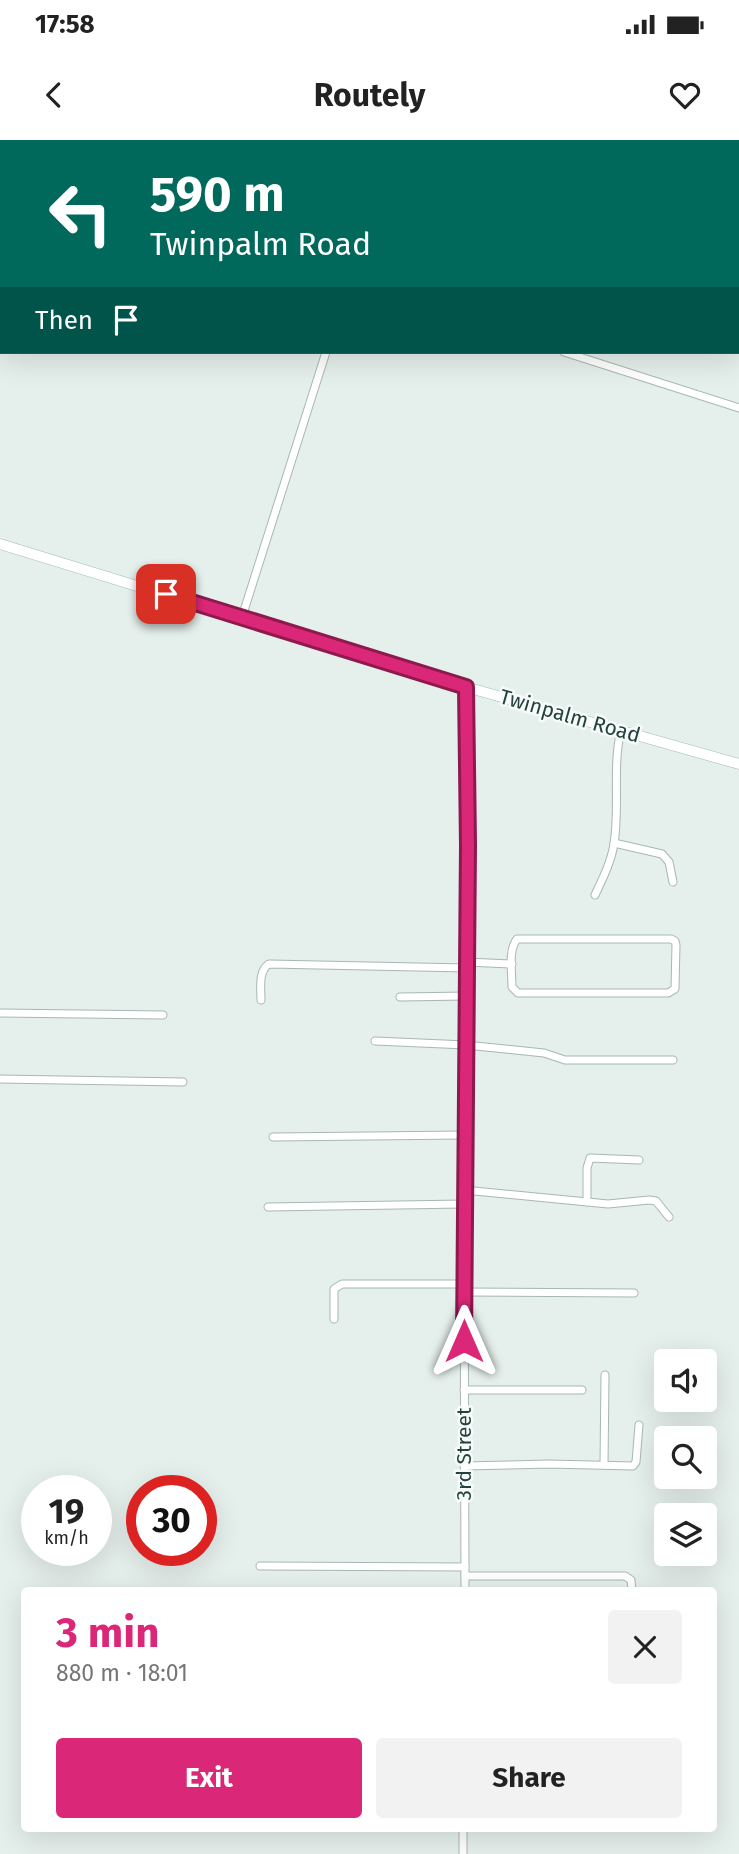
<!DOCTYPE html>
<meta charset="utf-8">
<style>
body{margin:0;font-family:"Fira Sans",sans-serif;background:#f2f2f2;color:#222;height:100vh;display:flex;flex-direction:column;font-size:26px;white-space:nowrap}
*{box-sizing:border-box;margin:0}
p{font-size:23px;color:#767676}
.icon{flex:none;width:38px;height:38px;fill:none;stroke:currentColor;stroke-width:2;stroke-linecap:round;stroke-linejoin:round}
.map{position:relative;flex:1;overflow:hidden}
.sheet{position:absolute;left:21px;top:1447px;width:696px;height:245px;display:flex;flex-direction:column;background:#fff;border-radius:7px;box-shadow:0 7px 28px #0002}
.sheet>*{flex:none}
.hud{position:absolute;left:0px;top:0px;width:740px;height:214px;box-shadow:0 7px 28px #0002;background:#00695c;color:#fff;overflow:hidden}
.controls{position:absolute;left:654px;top:1209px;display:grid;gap:14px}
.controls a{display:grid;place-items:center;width:63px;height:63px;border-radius:7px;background:#fff;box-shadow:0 7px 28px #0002;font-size:35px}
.speed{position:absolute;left:21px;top:1335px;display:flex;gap:14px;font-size:35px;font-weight:700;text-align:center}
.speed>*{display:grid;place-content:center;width:91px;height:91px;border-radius:50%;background:#fff;box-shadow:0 7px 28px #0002;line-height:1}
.speed small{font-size:18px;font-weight:400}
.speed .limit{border:10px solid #d22;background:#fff;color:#111}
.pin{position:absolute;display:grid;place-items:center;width:60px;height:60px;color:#fff;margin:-30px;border-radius:14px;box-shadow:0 4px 10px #0006}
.me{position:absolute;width:77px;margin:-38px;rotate:0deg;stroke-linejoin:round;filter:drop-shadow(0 0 5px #0008)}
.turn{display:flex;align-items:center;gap:24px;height:147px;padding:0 35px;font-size:32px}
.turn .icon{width:91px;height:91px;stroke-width:2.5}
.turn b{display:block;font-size:49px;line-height:60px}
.then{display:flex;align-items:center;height:66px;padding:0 35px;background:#0003;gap:14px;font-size:26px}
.round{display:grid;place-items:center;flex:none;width:74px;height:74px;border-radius:7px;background:#f2f2f2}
.summary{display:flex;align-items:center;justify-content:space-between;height:119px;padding:0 35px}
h1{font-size:42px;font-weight:700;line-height:52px;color:#db2777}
.primary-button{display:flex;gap:14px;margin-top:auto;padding:14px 35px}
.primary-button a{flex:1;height:80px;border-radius:7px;background:#db2777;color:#fff;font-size:28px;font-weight:700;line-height:80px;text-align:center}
.primary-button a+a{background:#f2f2f2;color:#222}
.status{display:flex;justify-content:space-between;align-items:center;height:49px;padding:0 35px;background:#fff;direction:ltr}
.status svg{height:19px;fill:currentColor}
header{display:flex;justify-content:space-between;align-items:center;height:91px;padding:0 35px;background:#fff;font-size:32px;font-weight:700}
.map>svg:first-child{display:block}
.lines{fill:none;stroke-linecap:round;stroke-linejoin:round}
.minor-casing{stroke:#a7b8b3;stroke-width:9}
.secondary-casing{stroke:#a3bbb5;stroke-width:11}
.minor{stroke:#fff;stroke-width:7}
.secondary{stroke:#fff;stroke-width:10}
.route-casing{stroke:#8e194d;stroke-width:18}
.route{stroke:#db2777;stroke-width:12}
.labels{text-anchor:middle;stroke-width:5;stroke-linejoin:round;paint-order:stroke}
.street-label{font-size:21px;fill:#23423d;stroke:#f6fbf9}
</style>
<div class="status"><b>17:58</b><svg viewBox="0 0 49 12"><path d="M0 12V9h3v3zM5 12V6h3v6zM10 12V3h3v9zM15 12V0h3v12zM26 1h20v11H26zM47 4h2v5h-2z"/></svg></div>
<header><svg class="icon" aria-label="back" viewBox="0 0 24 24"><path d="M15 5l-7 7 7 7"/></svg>Routely<svg class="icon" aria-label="heart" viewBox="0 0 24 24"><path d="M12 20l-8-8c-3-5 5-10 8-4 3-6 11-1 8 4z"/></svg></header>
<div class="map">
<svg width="739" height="1714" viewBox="0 0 739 1714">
<rect width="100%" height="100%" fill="#e5efeb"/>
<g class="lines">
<defs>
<g id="minor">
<path d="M236,0L241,2"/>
<path d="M393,2V0"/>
<path d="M564,212L739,268"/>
<path d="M242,477L326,212"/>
<path d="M614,703L662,714L669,722L673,742"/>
<path d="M595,755C603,738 611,722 614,704C620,666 612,627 621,590"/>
<path d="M517,799H671L675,801L676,805L675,849L668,853H518L512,847C512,832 508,810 517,799Z"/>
<path d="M467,822L512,824"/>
<path d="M400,857L467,856"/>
<path d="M261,860C261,848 258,831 269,824L467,828"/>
<path d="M0,873L163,875"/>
<path d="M375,901L466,905L544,913L565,920H673"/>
<path d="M0,939L183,942"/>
<path d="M273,997L465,995"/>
<path d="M464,1050L608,1064L649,1060L656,1061L669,1077"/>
<path d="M587,1062V1028L590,1018L639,1020"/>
<path d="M268,1067L464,1064"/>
<path d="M464,1152L634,1153"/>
<path d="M334,1179V1149L342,1144H464"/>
<path d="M464,1250H582"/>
<path d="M604,1325L605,1235"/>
<path d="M464,1326L549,1324L633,1326L636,1322L639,1285"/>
<path d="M260,1426L465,1427"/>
<path d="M465,1436H625L631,1440L632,1451"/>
<path d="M465,1451L464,1088L468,705L466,547"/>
<path d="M463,1714V1689"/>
</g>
<path id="secondary" d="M0,404L466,547L739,624"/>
</defs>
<use href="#minor" class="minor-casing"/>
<use href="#secondary" class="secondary-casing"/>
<use href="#minor" class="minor"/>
<use href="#secondary" class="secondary"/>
</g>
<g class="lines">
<defs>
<path id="route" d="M166,454L466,547L468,705L464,1201"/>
</defs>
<use href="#route" class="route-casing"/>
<use href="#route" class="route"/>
</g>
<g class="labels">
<g class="street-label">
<text transform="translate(570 576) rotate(16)" y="7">Twinpalm Road</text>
<text transform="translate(464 1314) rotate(-90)" y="7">3rd Street</text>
</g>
</g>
</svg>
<div class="controls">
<a><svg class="icon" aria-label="sound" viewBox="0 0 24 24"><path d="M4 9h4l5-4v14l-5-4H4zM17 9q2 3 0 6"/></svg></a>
<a><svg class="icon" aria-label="search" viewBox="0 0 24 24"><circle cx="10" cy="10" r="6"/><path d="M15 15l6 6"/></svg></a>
<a><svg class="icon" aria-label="layers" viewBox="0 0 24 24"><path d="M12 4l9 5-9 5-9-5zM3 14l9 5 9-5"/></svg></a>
</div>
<div class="speed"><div>19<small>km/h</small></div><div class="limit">30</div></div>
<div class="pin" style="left:166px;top:454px;background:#d93025"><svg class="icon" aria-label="arrive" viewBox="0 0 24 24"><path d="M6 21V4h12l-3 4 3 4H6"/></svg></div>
<svg class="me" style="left:464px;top:1201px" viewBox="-20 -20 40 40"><path d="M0-17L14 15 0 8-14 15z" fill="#db2777" stroke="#fff" stroke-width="4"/></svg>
<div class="hud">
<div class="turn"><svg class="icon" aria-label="left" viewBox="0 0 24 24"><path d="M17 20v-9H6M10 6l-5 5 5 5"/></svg><div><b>590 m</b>Twinpalm Road</div></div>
<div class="then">Then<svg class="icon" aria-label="arrive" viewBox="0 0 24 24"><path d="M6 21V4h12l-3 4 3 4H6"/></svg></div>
</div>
<section class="sheet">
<div class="summary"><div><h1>3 min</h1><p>880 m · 18:01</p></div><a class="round"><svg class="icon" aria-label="close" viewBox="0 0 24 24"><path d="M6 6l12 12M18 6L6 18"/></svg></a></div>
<div class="primary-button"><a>Exit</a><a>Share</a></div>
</section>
</div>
